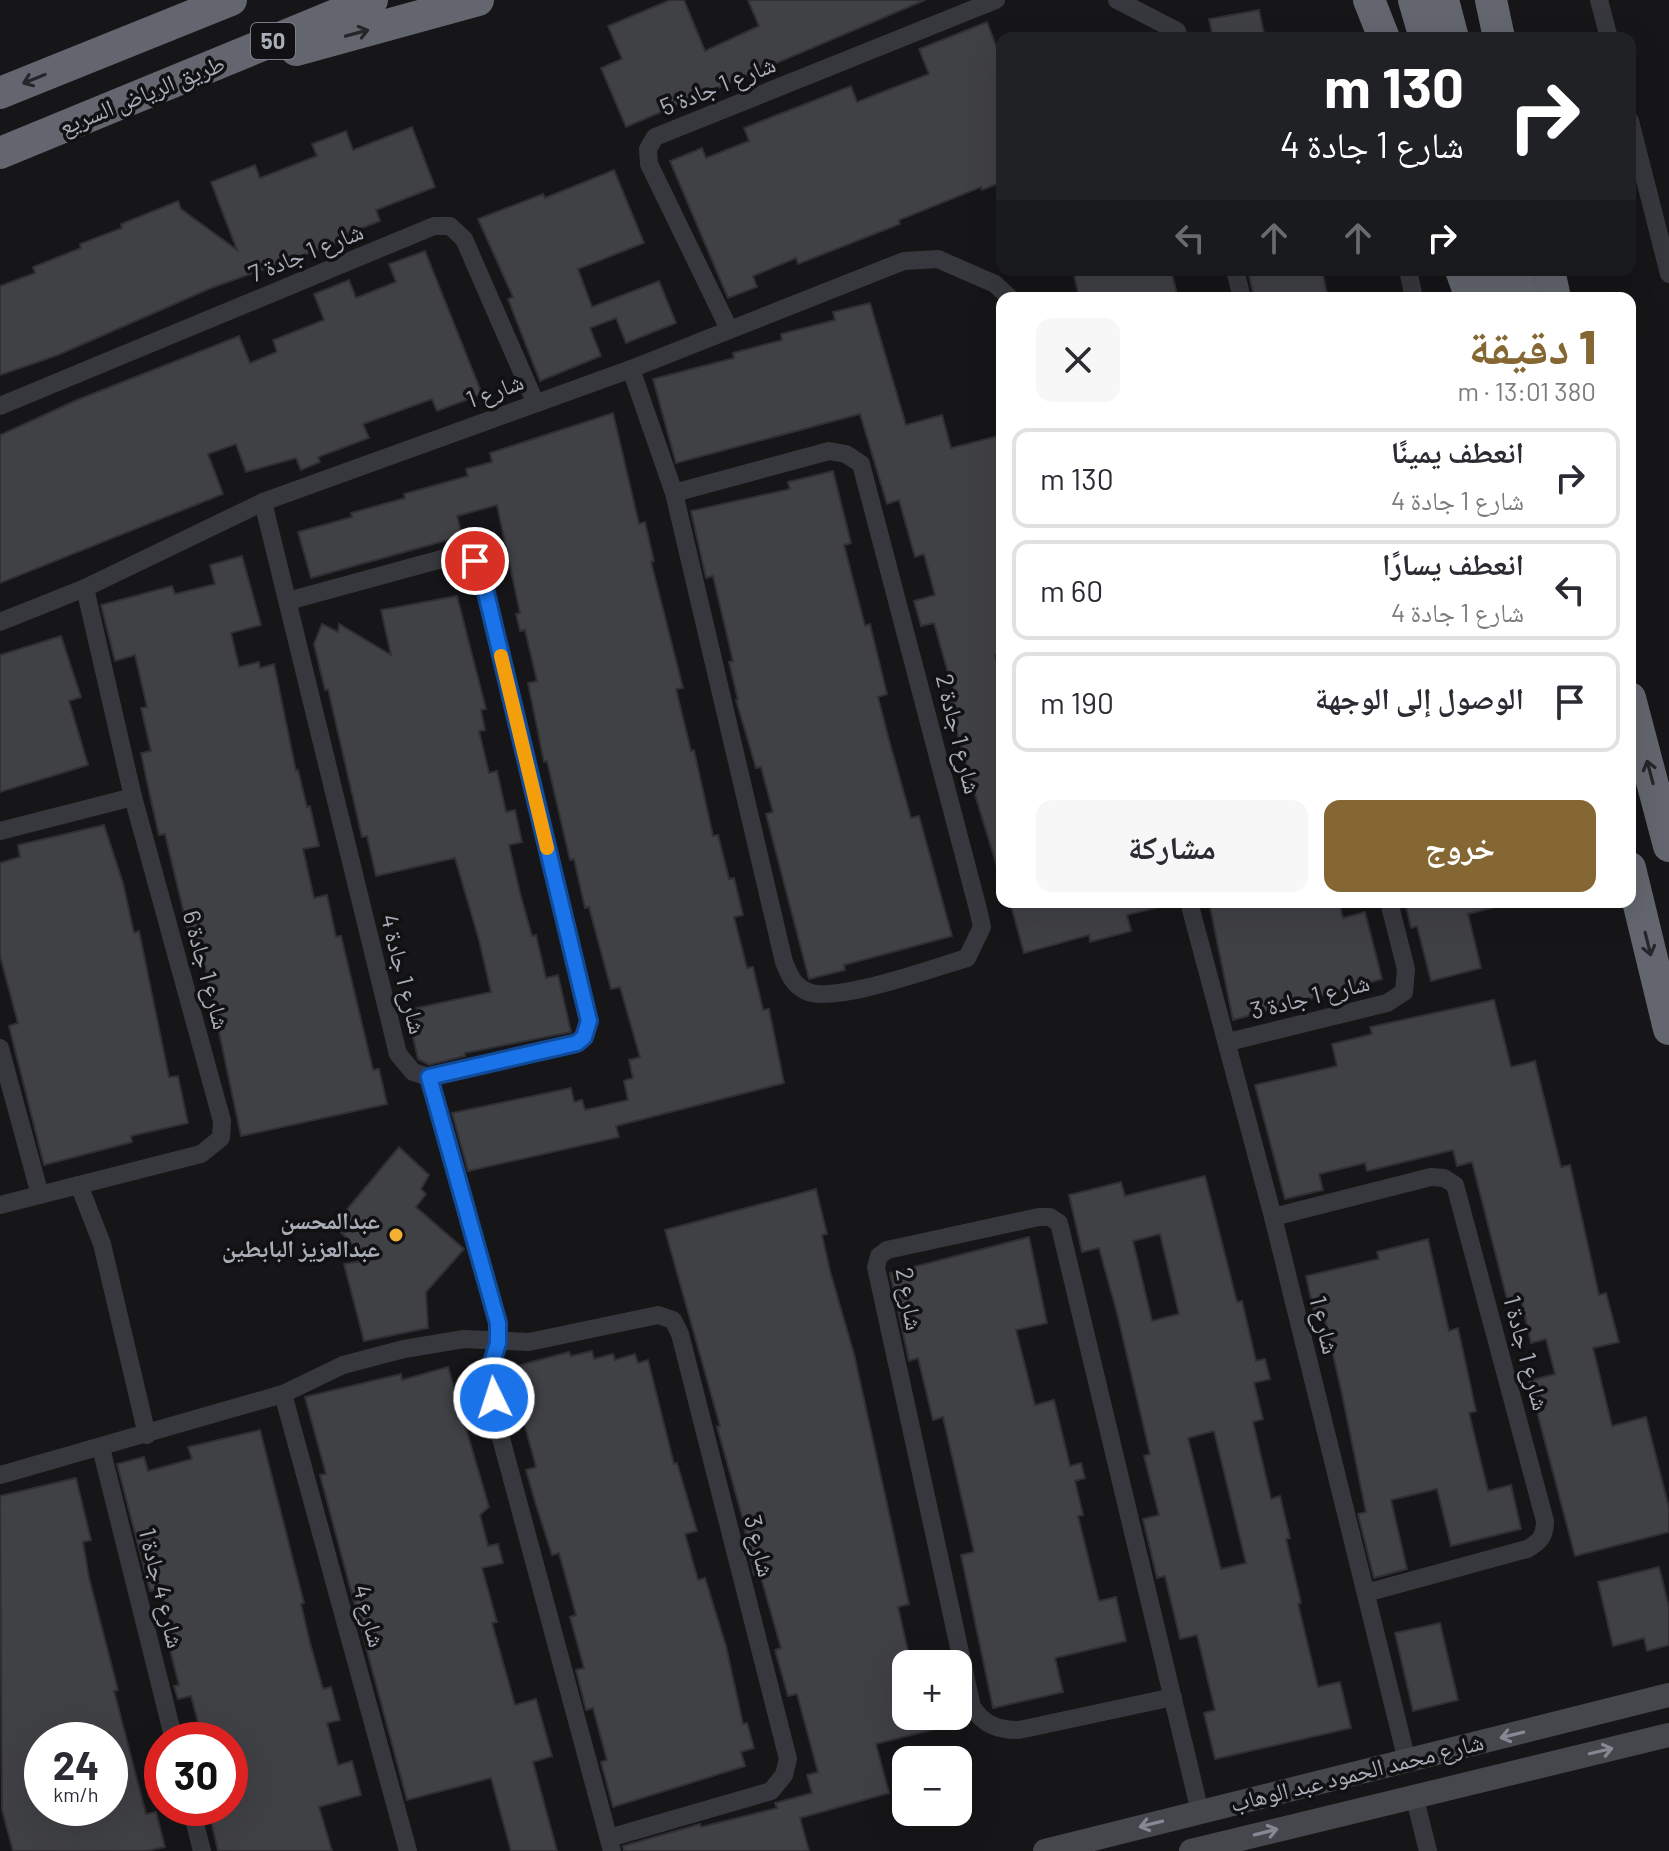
<!DOCTYPE html>
<html lang="ar">
<meta charset="utf-8">
<style>
body{margin:0;font-family:Barlow,"Noto Naskh Arabic",sans-serif;background:#f7f7f7;color:#2b2b33;direction:rtl;height:100vh;display:flex;flex-direction:column;font-size:30px;white-space:nowrap}
*{box-sizing:border-box;margin:0}
p{font-size:26px;color:#7c7c81}
.icon{flex:none;width:44px;height:44px;fill:none;stroke:currentColor;stroke-width:2;stroke-linecap:round;stroke-linejoin:round}
.map{position:relative;flex:1;overflow:hidden;direction:ltr}
.side{position:absolute;left:996px;top:292px;width:640px;height:616px;display:flex;flex-direction:column;background:#fff;border-radius:16px;box-shadow:0 8px 32px #0002;direction:rtl}
.side>*{flex:none}
.top-card{position:absolute;left:996px;top:32px;width:640px;height:244px;border-radius:16px;box-shadow:0 8px 32px #0002;direction:rtl;background:#202124;color:#fff;overflow:hidden}
.tools{position:absolute;left:892px;top:1650px;display:grid;gap:16px}
.tools a{display:grid;place-items:center;width:80px;height:80px;border-radius:16px;background:#fff;box-shadow:0 8px 32px #0002;font-size:40px}
.speed{position:absolute;left:24px;top:1722px;display:flex;gap:16px;font-size:40px;font-weight:700;text-align:center}
.speed>*{display:grid;place-content:center;width:104px;height:104px;border-radius:50%;background:#fff;box-shadow:0 8px 32px #0002;line-height:1}
.speed small{font-size:20px;font-weight:400}
.speed .limit{border:12px solid #d22;background:#fff;color:#111}
.pin{position:absolute;display:grid;place-items:center;width:68px;height:68px;color:#fff;margin:-34px;border:4px solid #fff;border-radius:50%;box-shadow:0 2px 8px #0007}
.me{position:absolute;width:88px;margin:-44px;rotate:356deg;stroke-linejoin:round;filter:drop-shadow(0 0 6px #0008)}
.turn{display:flex;align-items:center;gap:28px;height:168px;padding:0 40px;font-size:36px}
.turn .icon{width:104px;height:104px;stroke-width:2.5}
.turn b{display:block;font-size:56px;line-height:68px}
.lanes{display:flex;align-items:center;height:76px;padding:0 40px;background:#0003;justify-content:center;gap:40px;direction:ltr}
.lanes .off{opacity:.35}
.round{display:grid;place-items:center;flex:none;width:84px;height:84px;border-radius:16px;background:#f7f7f7}
.headline{display:flex;align-items:center;justify-content:space-between;height:136px;padding:0 40px}
h1{font-size:48px;font-weight:800;line-height:60px;color:#856733}
.primary-button{display:flex;gap:16px;margin-top:auto;padding:16px 40px}
.primary-button a{flex:1;height:92px;border-radius:16px;background:#856733;color:#fff;font-size:32px;font-weight:800;line-height:92px;text-align:center}
.primary-button a+a{background:#f7f7f7;color:#2b2b33}
ul{padding:0;list-style:none}
li{display:flex;align-items:center;gap:24px;height:100px;margin:0 16px 12px;padding:0 24px;border:4px solid #e1e1e2;border-radius:16px}
li div{flex:1}
li b{display:block;font-size:30px}
li em{font-style:normal}
.map>svg:first-child{display:block}
.building{fill:#404145;stroke:#303034;stroke-width:2;fill-rule:evenodd}
.lines{fill:none;stroke-linecap:round;stroke-linejoin:round}
.street{stroke:#37383d;stroke-width:18}
.secondary{stroke:#45474d;stroke-width:24}
.highway{stroke:#63666e;stroke-width:32}
.oneway{stroke:#26262a}
.oneway2{stroke:#858993}
.route-casing{stroke:#114b97;stroke-width:20}
.route{stroke:#1a73e8;stroke-width:14}
.slow{stroke:#f59e0b;stroke-width:14}
.poi-dot{fill:#f2b134;stroke:#111113;stroke-width:3}
.labels{text-anchor:middle;stroke-width:7;stroke-linejoin:round;paint-order:stroke}
.shield{fill:#111113;stroke:#7b7e86;stroke-width:2}
.shield-label{font-size:22px;font-weight:bold;fill:#a8adb8}
.street-label{font-size:24px;fill:#a8adb8;stroke:#111113}
.poi-label{font-size:24px;font-weight:bold;fill:#a8adb8;stroke:#111113;text-anchor:end}
</style>
<div class="map">
<svg width="1669" height="1851" viewBox="0 0 1669 1851">
<rect width="100%" height="100%" fill="#161618"/>
<g class="building">
<path d="M670,0H684L705,51L759,26L748,0H925L626,127L601,68L622,59L608,26Z"/>
<path d="M1259,10L1265,38H1213L1209,19Z"/>
<path d="M987,22L1002,61V182L982,190L981,187L899,220L900,224L798,264L796,258L753,276L757,287L728,298L670,161L702,148L706,158L749,141L744,128L851,86L857,102L929,74L919,49Z"/>
<path d="M412,127L435,187L376,210L380,221L339,237L340,242L211,288L58,355L0,375V286L35,273L33,267L81,248L80,244L122,228L121,224L178,201L181,209L237,250L211,182L255,165L260,178L317,156L312,144L346,131L353,150Z"/>
<path d="M614,170L644,243L578,269L592,307L659,281L676,323L626,343L616,318L590,328L601,356L540,381L508,299L513,297L478,219L543,194L545,198Z"/>
<path d="M425,251L482,394L437,411L432,399L363,424L369,438L318,457L320,462L301,470L296,458L246,472L236,444L208,454L223,494L0,583V435L77,400L239,336L250,363L277,352L273,340L324,320L314,294L349,280L356,298L396,282L389,264Z"/>
<path d="M1073,270H1171L1178,298H1079Z"/>
<path d="M1248,270H1322L1328,298H1254Z"/>
<path d="M870,303L906,425L942,415L951,448L1002,435V654L995,655L1002,679V869L998,870L966,765L949,703L956,701L934,623L921,626L914,601L935,595L924,554L915,557L899,500L887,504L860,414L676,463L653,379L734,358L733,353L782,340L781,334L835,320L833,312Z"/>
<path d="M613,413L639,524L645,522L654,561L651,562L683,688L676,689L691,751L694,750L713,836L718,835L729,879L734,878L743,915L734,917L747,968L753,967L763,1010L769,1009L784,1083L616,1126L619,1137L468,1171L452,1113L571,1088L574,1102L582,1100L585,1110L628,1100L624,1081L633,1078L629,1060L640,1057L620,987L611,989L589,907L585,908L574,859L570,860L547,761L544,762L528,683L537,681L525,630L520,631L516,614L520,613L497,505L457,516L462,536L311,578L298,532L352,517L351,513L405,498L404,494L468,476L466,469L492,462L490,453Z"/>
<path d="M833,471L851,543L844,545L865,626L870,624L887,694L878,697L889,740L911,818L919,816L952,936L844,965L845,970L809,979L766,814L773,812L761,767L756,768L736,700H738L729,662L733,661L713,576L706,578L691,511L790,489L788,482Z"/>
<path d="M242,556L261,625L231,633L239,667L259,662L260,668L274,664L296,771L298,770L307,807L310,806L319,846L303,849L314,898L327,895L336,937L341,936L373,1070L379,1069L387,1104L241,1136L205,966L197,968L165,834L159,835L150,796L141,753L151,751L141,708L147,707L135,655L115,661L101,605L172,586L175,594L215,584L210,565Z"/>
<path d="M457,596L486,709L481,710L485,730L479,731L489,773L497,771L506,812L515,810L522,842L509,845L520,893L532,936L536,935L546,978L558,975L571,1032L465,1053V1056L429,1065L418,1059L407,1010L491,992L479,940L455,858L376,876L367,836L362,837L328,689L325,690L314,644L322,624L338,632L339,624L391,655L381,610Z"/>
<path d="M61,636L81,697L69,701L88,765L0,792V655Z"/>
<path d="M104,825L123,883L134,933L139,931L169,1077L178,1076L188,1123L131,1136L132,1142L44,1165L9,1026L18,1023L0,956V863L20,857L18,845Z"/>
<path d="M1010,902H1158L1159,907L1127,915L1131,931L1090,942L1089,935L1024,953Z"/>
<path d="M1209,902H1339L1343,918L1365,912L1382,979L1233,1020Z"/>
<path d="M1405,902H1494L1495,907L1468,914L1481,968L1431,981L1417,926L1411,928Z"/>
<path d="M1494,1000L1511,1067L1535,1061L1561,1167L1570,1165L1599,1295L1606,1293L1619,1342L1593,1348L1612,1426L1646,1417L1669,1508V1532L1575,1556L1529,1381L1555,1374L1546,1339L1531,1343L1520,1295L1507,1299L1472,1162L1457,1166L1453,1150L1367,1171L1365,1163L1319,1174L1323,1190L1285,1199L1255,1085L1337,1066L1332,1044L1372,1034L1370,1027Z"/>
<path d="M399,1147L429,1175L421,1189L426,1194L416,1207L464,1249L426,1292L428,1328L364,1341L344,1264L367,1260L334,1225Z"/>
<path d="M1205,1176L1237,1302L1242,1301L1256,1361L1265,1359L1270,1379L1254,1383L1263,1419L1253,1422L1271,1499L1280,1496L1290,1538L1286,1539L1301,1603L1298,1604L1318,1687L1340,1682L1351,1728L1215,1759L1204,1713L1215,1710L1197,1635L1180,1639L1165,1576L1157,1578L1143,1519L1159,1515L1144,1456L1150,1454L1117,1313L1099,1248L1082,1252L1069,1195L1121,1182L1125,1196ZM1160,1234L1179,1314L1152,1321L1133,1241ZM1214,1431L1246,1563L1221,1569L1188,1438Z"/>
<path d="M816,1189L827,1234L822,1235L830,1271L854,1354L909,1604L898,1607L911,1664H906V1716H932L935,1729L876,1744L889,1793L800,1818L809,1851H624L623,1846L700,1824L701,1827L777,1808L775,1803L812,1793L807,1775L818,1772L797,1694L788,1696L775,1650L781,1648L760,1574L754,1575L742,1516L717,1427L720,1426L665,1230Z"/>
<path d="M1029,1237L1047,1323L1016,1330L1035,1405L1054,1400L1070,1466L1081,1463L1085,1478L1075,1481L1083,1515L1078,1516L1099,1601L1116,1597L1126,1641L1055,1658L1063,1692L993,1708L961,1555L974,1552L943,1417L933,1420L918,1358L909,1361L890,1273Z"/>
<path d="M1428,1239L1449,1331L1458,1328L1476,1411L1469,1413L1488,1491L1511,1485L1521,1529L1451,1546L1437,1489L1391,1500L1407,1569L1374,1578L1358,1514L1366,1512L1342,1394L1323,1311L1314,1313L1306,1276L1379,1259L1377,1252Z"/>
<path d="M592,1351L594,1359L613,1354L615,1360L635,1354L638,1363L648,1360L674,1464L677,1463L697,1531L685,1534L698,1580L705,1578L726,1646L743,1724L747,1723L754,1748L741,1752L745,1766L613,1807L601,1762L607,1760L593,1708L586,1710L576,1670L584,1668L570,1617L576,1615L559,1553L552,1555L536,1505L526,1470L536,1467L521,1411L513,1414L502,1370L569,1352L571,1356Z"/>
<path d="M448,1367L489,1507L480,1515L488,1546L498,1544L503,1563L482,1568L497,1622L492,1623L515,1705L536,1699L552,1756L533,1762L557,1851H511L491,1778L407,1800L320,1475L326,1474L305,1397L401,1374L402,1380Z"/>
<path d="M260,1430L304,1603L301,1604L310,1643L323,1689L331,1687L340,1720L327,1723L338,1765L352,1761L361,1795L319,1807L332,1851H218L208,1808H230V1740H187L183,1725L198,1722L191,1696L178,1699L174,1686L179,1685L169,1646L175,1645L161,1588L150,1591L117,1464L144,1457L148,1471L192,1459L188,1447Z"/>
<path d="M76,1478L91,1540L83,1542L89,1578L118,1690L114,1691L146,1814L156,1812L165,1847L147,1851H13L2,1810L0,1496ZM110,1733V1808H42V1740H81Z"/>
<path d="M1659,1567L1669,1607V1645L1647,1651L1644,1638L1613,1646L1598,1582Z"/>
<path d="M1440,1623L1458,1700L1413,1711L1395,1633Z"/>
</g>
<g class="lines">
<g class="street">
<path d="M1117,0L1177,31L1179,38"/>
<path d="M1599,0L1609,38"/>
<path d="M1630,121L1669,274"/>
<path d="M1235,270L1242,298"/>
<path d="M1408,270L1414,298"/>
<path d="M729,329L649,164L648,149L655,137L996,0"/>
<path d="M631,369L674,493L784,962C789,974 793,985 806,991C832,1005 936,967 967,958L982,927L978,909L861,464L846,454L829,451L674,493"/>
<path d="M0,406L434,226H450L464,239L535,402"/>
<path d="M263,502L398,1054L413,1072L429,1077L577,1043L584,1037L589,1021L480,568L468,556L460,554L288,601"/>
<path d="M0,622L85,588L263,502L631,369L904,261L938,259L995,284L1010,298"/>
<path d="M0,831L133,797"/>
<path d="M1189,902L1273,1217L1407,1761"/>
<path d="M1228,1042L1387,1003L1404,992L1406,969L1389,902"/>
<path d="M0,1048L40,1195"/>
<path d="M429,1077L498,1323V1343L490,1369L498,1427L612,1851"/>
<path d="M79,1185L102,1244L147,1435"/>
<path d="M0,1205L201,1154L221,1138L222,1121L133,797L85,588"/>
<path d="M1273,1217L1431,1177L1444,1178L1455,1185L1545,1521C1545,1536 1540,1542 1527,1549L1366,1593"/>
<path d="M283,1394L408,1851"/>
<path d="M101,1448L174,1740"/>
<path d="M0,1475L283,1394L343,1365L404,1349L464,1339L529,1342L658,1315L673,1320L680,1334L788,1759L784,1775L771,1791L609,1838"/>
<path d="M1173,1697L1019,1730C998,1730 984,1725 972,1707L876,1267L879,1256L887,1250L1039,1217H1050L1059,1223L1200,1812"/>
<path d="M1414,1795L1428,1851"/>
<path d="M191,1808L202,1851"/>
</g>
<g class="secondary">
<path d="M1045,1851L1669,1695"/>
<path d="M1191,1851L1669,1735"/>
</g>
<g class="highway">
<path d="M1369,0L1384,38"/>
<path d="M1414,0L1425,38"/>
<path d="M1443,0L1453,38"/>
<path d="M1491,0L1499,38"/>
<path d="M296,50L478,0"/>
<path d="M0,93L231,0"/>
<path d="M0,153L372,0"/>
<path d="M1461,270L1471,298"/>
<path d="M1487,270L1494,298"/>
<path d="M1516,270L1523,298"/>
<path d="M1549,270L1555,298"/>
<path d="M1630,698L1669,846"/>
<path d="M1630,868L1669,1029"/>
</g>
</g>
<defs><path id="oneway-shaft" d="M-6 0H5M1.5-3L5.5 0L1.5 3" fill="none" stroke-width="1.6" stroke-linecap="round" stroke-linejoin="round" transform="scale(2)"/></defs>
<g class="oneway">
<use href="#oneway-shaft" transform="translate(357 33) rotate(-15)"/>
<use href="#oneway-shaft" transform="translate(34 79) rotate(158)"/>
<use href="#oneway-shaft" transform="translate(1650 772) rotate(-105)"/>
<use href="#oneway-shaft" transform="translate(1648 944) rotate(76)"/>
</g>
<g class="oneway2">
<use href="#oneway-shaft" transform="translate(1512 1735) rotate(166)"/>
<use href="#oneway-shaft" transform="translate(1601 1751) rotate(-13)"/>
<use href="#oneway-shaft" transform="translate(1151 1824) rotate(166)"/>
<use href="#oneway-shaft" transform="translate(1266 1832) rotate(-14)"/>
</g>
<g class="lines">
<defs>
<path id="route" d="M475,561L480,568L589,1021L584,1037L577,1043L429,1077L498,1323V1343L490,1369L494,1398"/>
</defs>
<use href="#route" class="route-casing"/>
<use href="#route" class="route"/>
<path class="slow" d="M501,656L547,848"/>
</g>
<circle class="poi-dot" cx="396" cy="1235" r="8"/>
<g class="labels">
<rect class="shield" x="251" y="23" width="44" height="36" rx="6"/>
<g class="shield-label">
<text x="273" y="49">50</text>
</g>
<g class="street-label">
<text transform="translate(718 86) rotate(-22)" y="8">شارع 1 جادة 5</text>
<text transform="translate(142 95) rotate(-22)" y="8">طريق الرياض السريع</text>
<text transform="translate(306 253) rotate(-22)" y="8">شارع 1 جادة 7</text>
<text transform="translate(495 391) rotate(-20)" y="8">شارع 1</text>
<text transform="translate(958 734) rotate(76)" y="8">شارع 1 جادة 2</text>
<text transform="translate(206 970) rotate(75)" y="8">شارع 1 جادة 6</text>
<text transform="translate(403 974) rotate(76)" y="8">شارع 1 جادة 4</text>
<text transform="translate(1310 997) rotate(-14)" y="8">شارع 1 جادة 3</text>
<text transform="translate(909 1299) rotate(80)" y="8">شارع 2</text>
<text transform="translate(1324 1325) rotate(76)" y="8">شارع 1</text>
<text transform="translate(1526 1353) rotate(75)" y="8">شارع 1 جادة 1</text>
<text transform="translate(759 1546) rotate(76)" y="8">شارع 3</text>
<text transform="translate(161 1588) rotate(76)" y="8">شارع 4 جادة 1</text>
<text transform="translate(369 1616) rotate(75)" y="8">شارع 4</text>
<text transform="translate(1357 1773) rotate(-14)" y="8">شارع محمد الحمود عبد الوهاب</text>
</g>
<g class="poi-label">
<text x="380" y="1229">عبدالمحسن<tspan x="380" dy="28">عبدالعزيز البابطين</tspan></text>
</g>
</g>
</svg>
<div class="tools">
<a>+</a>
<a>−</a>
</div>
<div class="speed"><div>24<small>km/h</small></div><div class="limit">30</div></div>
<div class="pin" style="left:475px;top:561px;background:#d93025"><svg class="icon" aria-label="arrive" viewBox="0 0 24 24"><path d="M6 21V4h12l-3 4 3 4H6"/></svg></div>
<svg class="me" style="left:494px;top:1398px" viewBox="-20 -20 40 40"><circle r="17" fill="#1a73e8" stroke="#fff" stroke-width="3"/><path d="M0-11L8 9 0 5-8 9z" fill="#fff"/></svg>
<div class="top-card">
<div class="turn"><svg class="icon" aria-label="right" viewBox="0 0 24 24"><path d="M7 20v-9h11M14 6l5 5-5 5"/></svg><div><b>130 m</b>شارع 1 جادة 4</div></div>
<div class="lanes"><svg class="icon off" aria-label="left" viewBox="0 0 24 24"><path d="M17 20v-9H6M10 6l-5 5 5 5"/></svg><svg class="icon off" aria-label="ahead" viewBox="0 0 24 24"><path d="M12 20V5M6 11l6-6 6 6"/></svg><svg class="icon off" aria-label="ahead" viewBox="0 0 24 24"><path d="M12 20V5M6 11l6-6 6 6"/></svg><svg class="icon" aria-label="right" viewBox="0 0 24 24"><path d="M7 20v-9h11M14 6l5 5-5 5"/></svg></div>
</div>
<section class="side">
<div class="headline"><div><h1>1 دقيقة</h1><p>380 m · 13:01</p></div><a class="round"><svg class="icon" aria-label="close" viewBox="0 0 24 24"><path d="M6 6l12 12M18 6L6 18"/></svg></a></div>
<ul>
<li><svg class="icon" aria-label="right" viewBox="0 0 24 24"><path d="M7 20v-9h11M14 6l5 5-5 5"/></svg><div><b>انعطف يمينًا</b><p>شارع 1 جادة 4</p></div><em>130 m</em></li>
<li><svg class="icon" aria-label="left" viewBox="0 0 24 24"><path d="M17 20v-9H6M10 6l-5 5 5 5"/></svg><div><b>انعطف يسارًا</b><p>شارع 1 جادة 4</p></div><em>60 m</em></li>
<li><svg class="icon" aria-label="arrive" viewBox="0 0 24 24"><path d="M6 21V4h12l-3 4 3 4H6"/></svg><div><b>الوصول إلى الوجهة</b></div><em>190 m</em></li>
</ul>
<div class="primary-button"><a>خروج</a><a>مشاركة</a></div>
</section>
</div>
